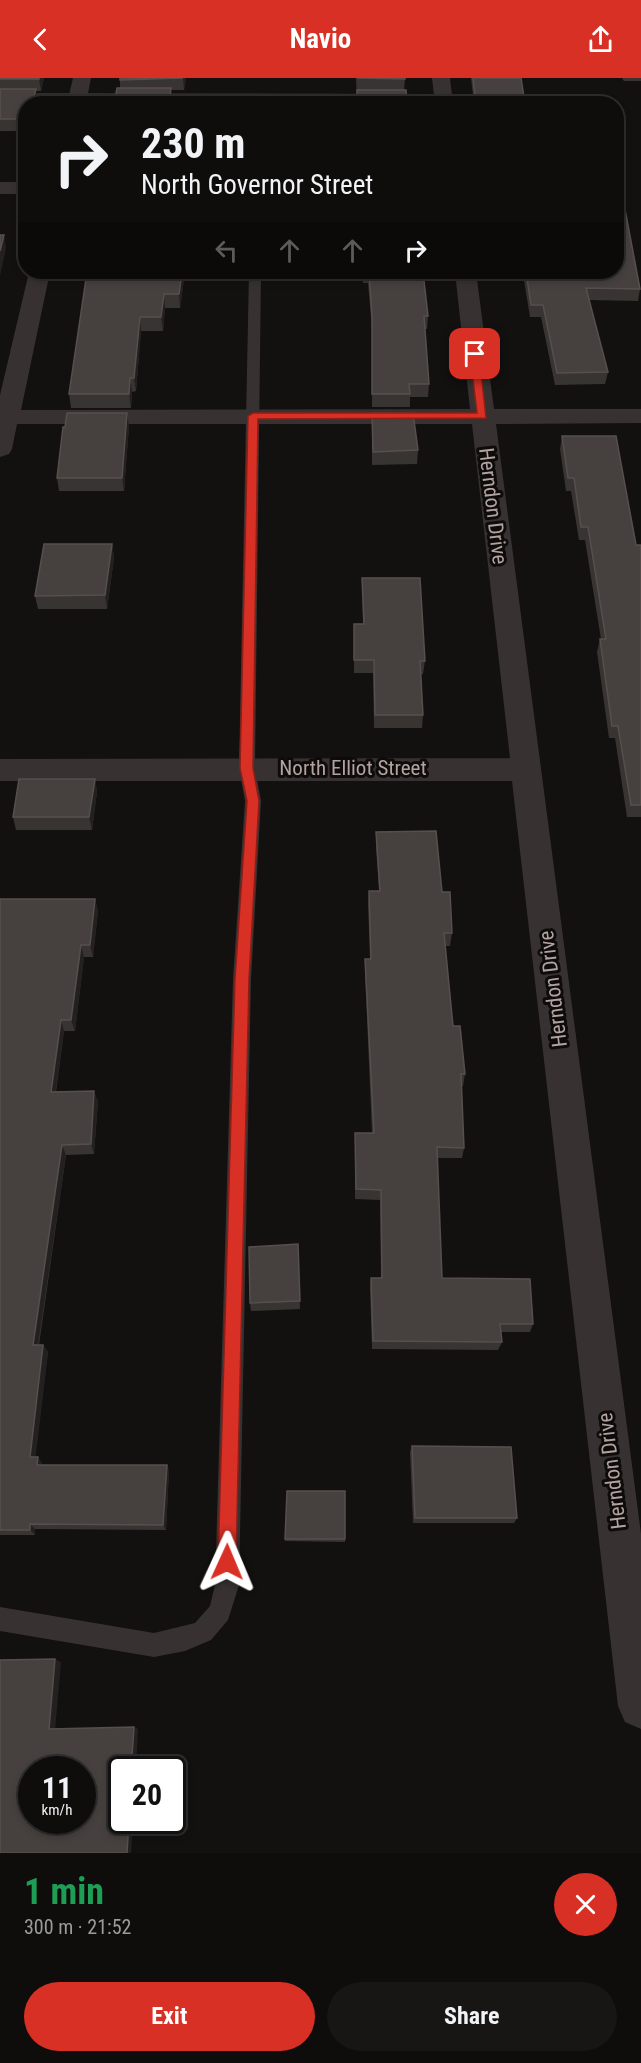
<!DOCTYPE html>
<meta charset="utf-8">
<style>
body{margin:0;font-family:"Roboto Condensed",sans-serif;background:#171615;color:#f1f3f6;height:100vh;display:flex;flex-direction:column;font-size:22px;white-space:nowrap}
*{box-sizing:border-box;margin:0}
p{font-size:20px;color:#9b9c9d}
.icon{flex:none;width:33px;height:33px;fill:none;stroke:currentColor;stroke-width:2;stroke-linecap:round;stroke-linejoin:round}
.map{position:relative;height:1775px;overflow:hidden}
.side{display:flex;flex-direction:column;background:#0e0d0c;flex:1}
.side>*{flex:none}
.top-card{position:absolute;left:18px;top:18px;width:606px;height:183px;border-radius:24px;box-shadow:0 3px 9px #0003,0 0 0 2px #2e2d2d;background:#0e0d0c;color:#f1f3f6;overflow:hidden}
.speed{position:absolute;left:18px;top:1678px;display:flex;gap:12px;font-size:30px;font-weight:700;text-align:center}
.speed>*{display:grid;place-content:center;width:78px;height:78px;border-radius:50%;background:#0e0d0c;box-shadow:0 3px 9px #0003,0 0 0 2px #2e2d2d;line-height:1}
.speed small{font-size:15px;font-weight:400}
.speed .limit{border:3px solid #111;border-radius:9px;background:#fff;color:#111}
.pin{position:absolute;display:grid;place-items:center;width:51px;height:51px;color:#fff;margin:-26px;border-radius:12px;box-shadow:0 3px 9px #0006}
.me{position:absolute;width:66px;margin:-33px;rotate:1deg;stroke-linejoin:round;filter:drop-shadow(0 0 4px #0008)}
.turn{display:flex;align-items:center;gap:21px;height:126px;padding:0 24px;font-size:27px}
.turn .icon{width:78px;height:78px;stroke-width:2.5}
.turn b{display:block;font-size:42px;line-height:51px}
.lanes{display:flex;align-items:center;height:57px;padding:0 24px;background:#0003;justify-content:center;gap:30px;direction:ltr}
.lanes .off{opacity:.35}
.round{display:grid;place-items:center;flex:none;width:63px;height:63px;border-radius:32px;background:#171615}
.headline{display:flex;align-items:center;justify-content:space-between;height:102px;padding:0 24px}
h1{font-size:36px;font-weight:700;line-height:45px;color:#1e9e55}
.cta{display:flex;gap:12px;margin-top:auto;padding:12px 24px}
.cta a{flex:1;height:69px;border-radius:36px;background:#d93025;color:#fff;font-size:24px;font-weight:700;line-height:69px;text-align:center}
.cta a+a{background:#171615;color:#f1f3f6}
header{display:flex;justify-content:space-between;align-items:center;height:78px;padding:0 24px;background:#d93025;color:#fff;font-size:27px;font-weight:700}
.map>svg:first-child{display:block}
.lines{fill:none;stroke-linecap:round;stroke-linejoin:round}
.service{fill:#373231;fill-rule:evenodd}
.minor{fill:#373231;fill-rule:evenodd}
.wall{fill:#383432}
.shaded-wall{fill:#232120}
.building{fill:#46403e;stroke:#574f4d;stroke-width:1.5;fill-rule:evenodd}
.route{fill:#d93025;stroke:#8d1f18;stroke-width:1.5}
.labels{text-anchor:middle;stroke-width:6;stroke-linejoin:round;paint-order:stroke}
.street-label{font-size:21px;fill:#b4a2a0;stroke:#0d0c0b}
</style>
<header><svg class="icon" aria-label="back" viewBox="0 0 24 24"><path d="M15 5l-7 7 7 7"/></svg>Navio<svg class="icon" aria-label="share" viewBox="0 0 24 24"><path d="M12 15V3M7 8l5-5 5 5M5 13v7h14v-7"/></svg></header>
<div class="map">
<svg width="641" height="1775" viewBox="0 0 641 1775">
<rect width="100%" height="100%" fill="#121110"/>
<g class="lines">
<g class="service">
<path d="M0,15L443,16L448,19L443,22L0,21Z"/>
<path d="M249,194H261L255,690L261,723L251,901L239,1507L228,1542L211,1562L185,1573L154,1579L0,1553V1529L154,1555L195,1545L210,1528L215,1507L233,901L245,723L239,690Z"/>
</g>
<g class="minor">
<path d="M73,0H91L86,26H67Z"/>
<path d="M432,0H450L453,26H435Z"/>
<rect x="0" y="104" width="26" height="12"/>
<path d="M29,194H50L21,332L470,331L455,194H476L494,331H641V345L496,346L641,1456V1651L625,1644L618,1628L512,703H0V681L510,680L472,346H17L12,371L9,376L0,379V317Z"/>
</g>
</g>
<g class="wall">
<path d="M0,0H44L41,13H36L38,23L37,26H26V53H0Z"/>
<path d="M120,0H186L184,12H171L172,24L120,10Z"/>
<path d="M356,0H405L404,12L407,26H357Z"/>
<path d="M471,0H521L525,26H474Z"/>
<path d="M622,0H641V3H624Z"/>
<path d="M87,194H185L180,230H165L163,253H141L136,313L132,314L131,330H71L69,316Z"/>
<path d="M362,194H423L428,238L427,251H425L429,306L428,319H410V329H372V251L368,205H363Z"/>
<path d="M511,194H616L640,211L638,223L589,222L608,294L605,306L555,307L541,239H530L524,202H513Z"/>
<path d="M372,335L418,372L417,386L372,387Z"/>
<path d="M129,348L124,413H59L57,400Z"/>
<path d="M562,358L636,467H641V739H627L615,660H609L597,574L600,561H601L585,462H579L571,413H566L560,371Z"/>
<path d="M112,466L114,480L107,531H38L35,518Z"/>
<path d="M362,500L425,583L423,596H421L423,637L422,650H374L373,595H354V546H363Z"/>
<path d="M95,701L97,714L92,752H16L13,739Z"/>
<path d="M376,754L442,814L452,855L450,868H445L453,948L465,996L463,1008H461L464,1070L462,1080H437L442,1200L533,1246L530,1254H501L502,1264L498,1272L372,1271L370,1209L371,1200H381L380,1122L355,1121V1055H372L365,894V881H370L368,826L369,813H379L376,768Z"/>
<path d="M0,821H95L98,833L93,879H84L75,953H64L56,1014L98,1023L94,1076L66,1077L39,1267H43L48,1274L35,1379L42,1385V1387H167L169,1393L166,1452L35,1451V1457H0Z"/>
<path d="M298,1166L300,1231L251,1233L250,1225Z"/>
<path d="M412,1368L517,1440L514,1445H413L410,1374Z"/>
<path d="M345,1413V1464L285,1463V1461Z"/>
</g>
<g class="shaded-wall">
<path d="M39,0H44L41,13L39,1Z"/>
<path d="M183,0H186L184,12L183,1Z"/>
<path d="M171,10L172,24V26H169Z"/>
<path d="M36,11L38,23L37,26H32Z"/>
<path d="M4,157L6,170L0,198V173Z"/>
<path d="M182,194H185L180,230L179,216Z"/>
<path d="M164,216L165,230L163,253L161,239Z"/>
<path d="M140,239L141,253L136,313L134,300Z"/>
<path d="M130,300L132,314L131,330L129,316Z"/>
<path d="M127,335L129,348L124,413L122,400Z"/>
<path d="M112,466L114,480L107,531L105,517Z"/>
<path d="M95,701L97,714L92,752L89,739Z"/>
<path d="M95,821L98,833L93,879L90,867Z"/>
<path d="M81,867L84,879L75,953L71,942Z"/>
<path d="M61,942L64,953L54,1025L51,1014Z"/>
<path d="M94,1013L98,1023L94,1076L91,1066Z"/>
<path d="M62,1067L66,1077L37,1274L33,1267Z"/>
<path d="M43,1267L48,1274L35,1385L30,1379Z"/>
<path d="M38,1379L42,1385L41,1393L37,1387Z"/>
<path d="M167,1387L169,1393L166,1452L163,1447Z"/>
<path d="M30,1446L35,1451V1457L30,1452Z"/>
<path d="M55,1581L61,1584L55,1653L49,1651Z"/>
<path d="M134,1649L138,1651L136,1692H131Z"/>
<path d="M129,1743H133L131,1775H127Z"/>
</g>
<g class="building">
<rect x="0" y="0" width="39" height="1"/>
<path d="M120,0H183L120,2Z"/>
<path d="M357,0H405V1Z"/>
<path d="M473,0H521L525,26H476Z"/>
<path d="M117,10H171L169,26H114Z"/>
<path d="M0,11H36L32,26H26V41H0Z"/>
<path d="M357,12H406L407,26H357Z"/>
<path d="M616,126H624L640,211L586,210L608,294L557,295L543,227H531L526,194H616Z"/>
<path d="M0,157H4L0,173Z"/>
<path d="M87,194H182L179,216H164L161,239H140L134,300H130L129,316H69Z"/>
<path d="M369,194H423L428,238H424L429,306H409L410,316H372V238Z"/>
<path d="M67,335H127L122,400H57L63,349H65Z"/>
<path d="M372,335H413L418,372L373,374Z"/>
<path d="M562,358H616L636,467H641V727H631L618,648H612L600,561H606L588,449H581L574,400H568Z"/>
<path d="M44,466H112L105,517L35,518Z"/>
<path d="M362,500H420L425,583H420L423,637H375L374,582H354V546H364Z"/>
<path d="M19,701H95L89,739H13Z"/>
<path d="M436,753L442,814H450L452,855H444L453,948H460L465,996H461L464,1070L437,1069L442,1200L530,1201L533,1246H500L502,1264L373,1263L371,1200H382L381,1112L356,1111L355,1055H374L365,881H371L369,813H380L376,754Z"/>
<path d="M0,821H95L90,867H81L71,942H61L51,1014L94,1013L91,1066L62,1067L33,1267H43L30,1379H38L37,1387H167L163,1447L30,1446V1452H0Z"/>
<path d="M298,1166L300,1223L250,1225L249,1169Z"/>
<path d="M412,1368L511,1369L517,1440H415Z"/>
<path d="M287,1413H345V1461H285Z"/>
<path d="M55,1581L49,1651L134,1649L131,1692H122V1743H129L127,1775H0V1582ZM32,1692H82V1743H32Z"/>
</g>
<path class="route" d="M475,273L479,276L486,340L258,341L253,690L259,723L249,901L236,1484L234,1490L227,1493L221,1490L218,1484L235,901L247,723L240,690L248,338L253,335H477L470,276Z"/>
<g class="labels">
<g class="street-label">
<text transform="translate(493 428) rotate(83)" y="7">Herndon Drive</text>
<text x="353" y="697">North Elliot Street</text>
<text transform="translate(553 911) rotate(-97)" y="7">Herndon Drive</text>
<text transform="translate(612 1393) rotate(-97)" y="7">Herndon Drive</text>
</g>
</g>
</svg>
<div class="speed"><div>11<small>km/h</small></div><div class="limit">20</div></div>
<div class="pin" style="left:475px;top:276px;background:#d93025"><svg class="icon" aria-label="arrive" viewBox="0 0 24 24"><path d="M6 21V4h12l-3 4 3 4H6"/></svg></div>
<svg class="me" style="left:227px;top:1484px" viewBox="-20 -20 40 40"><path d="M0-17L14 15 0 8-14 15z" fill="#d93025" stroke="#fff" stroke-width="4"/></svg>
<div class="top-card">
<div class="turn"><svg class="icon" aria-label="right" viewBox="0 0 24 24"><path d="M7 20v-9h11M14 6l5 5-5 5"/></svg><div><b>230 m</b>North Governor Street</div></div>
<div class="lanes"><svg class="icon off" aria-label="left" viewBox="0 0 24 24"><path d="M17 20v-9H6M10 6l-5 5 5 5"/></svg><svg class="icon off" aria-label="ahead" viewBox="0 0 24 24"><path d="M12 20V5M6 11l6-6 6 6"/></svg><svg class="icon off" aria-label="ahead" viewBox="0 0 24 24"><path d="M12 20V5M6 11l6-6 6 6"/></svg><svg class="icon" aria-label="right" viewBox="0 0 24 24"><path d="M7 20v-9h11M14 6l5 5-5 5"/></svg></div>
</div>
</div>
<section class="side">
<div class="headline"><div><h1>1 min</h1><p>300 m · 21:52</p></div><a class="round" style="background:#d93025;color:#fff"><svg class="icon" aria-label="close" viewBox="0 0 24 24"><path d="M6 6l12 12M18 6L6 18"/></svg></a></div>
<div class="cta"><a>Exit</a><a>Share</a></div>
</section>
